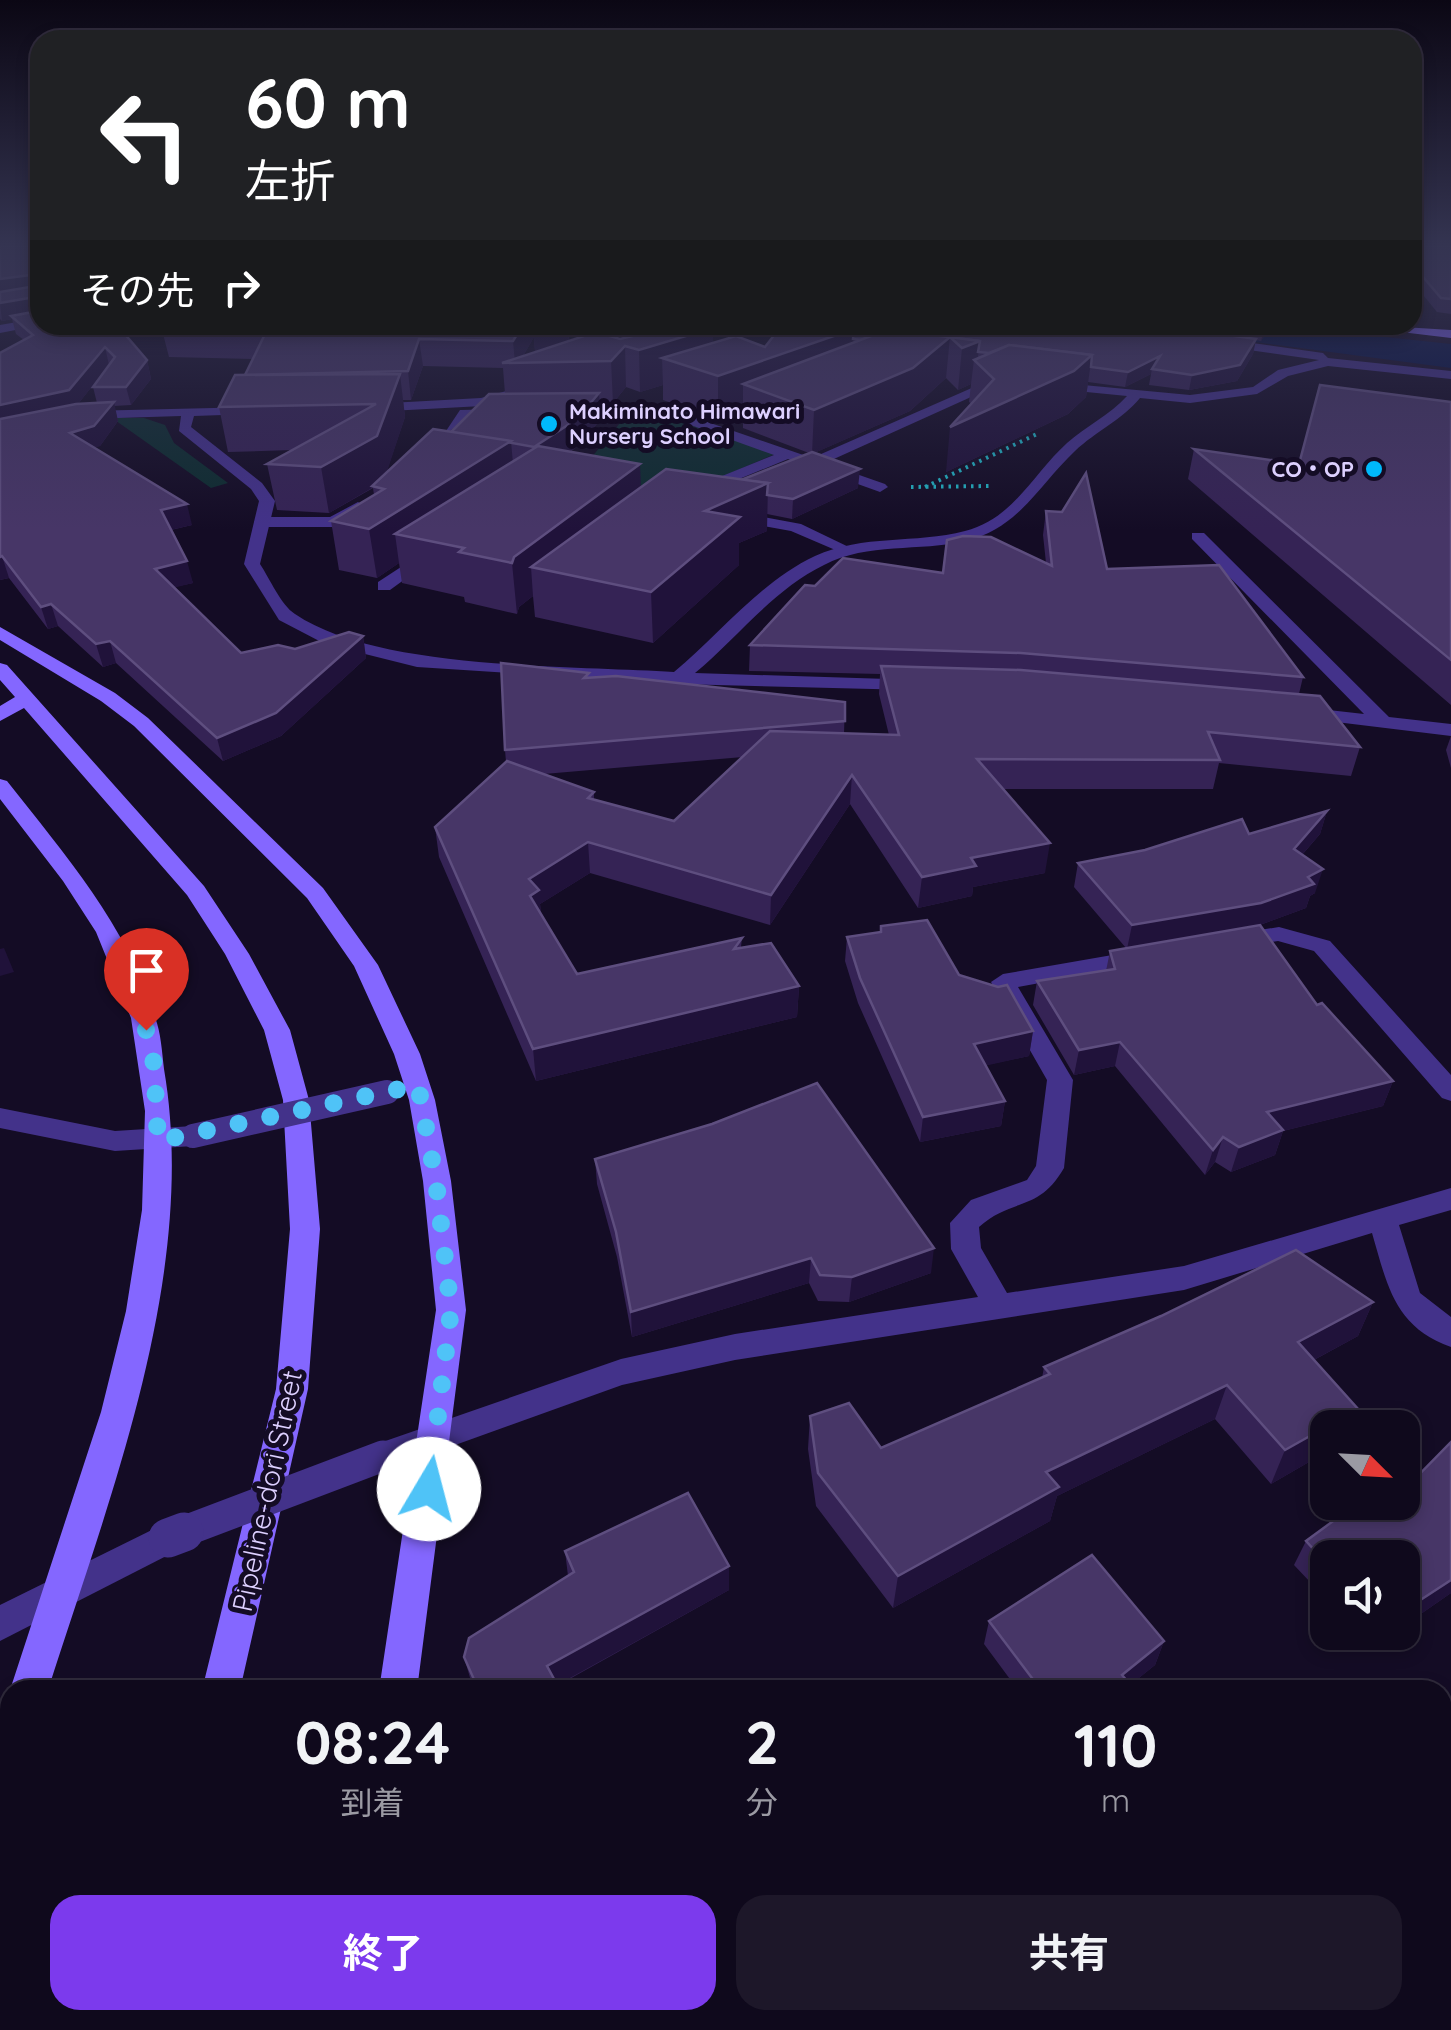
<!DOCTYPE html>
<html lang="ja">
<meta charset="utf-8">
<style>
body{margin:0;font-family:Quicksand,"Noto Sans JP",sans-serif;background:#1d1729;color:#f1f3f6;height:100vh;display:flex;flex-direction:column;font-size:38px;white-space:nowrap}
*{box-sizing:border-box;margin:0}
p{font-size:32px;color:#9b9aa3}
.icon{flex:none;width:55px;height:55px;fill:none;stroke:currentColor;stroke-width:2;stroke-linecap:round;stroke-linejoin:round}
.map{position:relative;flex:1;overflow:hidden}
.sheet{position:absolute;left:0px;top:1680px;width:1452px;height:350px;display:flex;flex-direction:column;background:#0f091c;border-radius:30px 30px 0 0;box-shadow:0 5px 15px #0003,0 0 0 2px #2f2a3b}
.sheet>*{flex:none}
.hud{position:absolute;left:30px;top:30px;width:1392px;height:305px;border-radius:30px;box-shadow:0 5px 15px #0003,0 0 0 2px #2f2a3b;background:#202124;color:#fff;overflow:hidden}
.needle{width:65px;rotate:114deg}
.controls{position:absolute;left:1310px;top:1410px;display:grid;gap:20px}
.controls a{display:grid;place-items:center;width:110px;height:110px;border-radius:20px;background:#0f091c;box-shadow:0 5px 15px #0003,0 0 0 2px #2f2a3b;font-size:50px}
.pin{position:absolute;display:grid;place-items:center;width:85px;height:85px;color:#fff;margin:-102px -42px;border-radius:50% 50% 50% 0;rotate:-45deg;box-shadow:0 0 10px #0007}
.pin .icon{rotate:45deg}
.me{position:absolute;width:110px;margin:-55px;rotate:8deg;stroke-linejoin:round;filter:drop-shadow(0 0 8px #0008)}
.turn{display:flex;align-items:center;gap:35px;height:210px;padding:0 50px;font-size:45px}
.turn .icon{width:130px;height:130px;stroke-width:2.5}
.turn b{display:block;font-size:70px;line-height:85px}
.then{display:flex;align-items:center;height:95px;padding:0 50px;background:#0003;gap:20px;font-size:38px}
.eta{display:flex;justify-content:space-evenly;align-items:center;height:170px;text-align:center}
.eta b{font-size:60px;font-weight:700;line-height:70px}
.primary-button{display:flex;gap:20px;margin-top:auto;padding:20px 50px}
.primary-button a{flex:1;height:115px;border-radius:30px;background:#7c3aed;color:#fff;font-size:40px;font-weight:700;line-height:115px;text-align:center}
.primary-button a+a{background:#1d1729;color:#f1f3f6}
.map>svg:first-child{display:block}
.green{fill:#0e2c30}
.water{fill:#041246}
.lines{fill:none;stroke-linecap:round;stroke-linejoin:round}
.path{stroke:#21b2c2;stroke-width:4;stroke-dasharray:2.5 5;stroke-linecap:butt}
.service{fill:#43328a;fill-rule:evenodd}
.minor{fill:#43328a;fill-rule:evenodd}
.secondary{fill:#8467ff;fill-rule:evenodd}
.minor-bridge-far2{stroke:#43328a;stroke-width:24}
.minor-bridge-far1{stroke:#43328a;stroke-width:31}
.minor-bridge{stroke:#43328a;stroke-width:39}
.wall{fill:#352355;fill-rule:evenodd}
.shaded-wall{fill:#20123a}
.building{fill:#473667;stroke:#5e4e7f;stroke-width:2.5}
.route{stroke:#4fc3f7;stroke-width:18;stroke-dasharray:0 32.4}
.poi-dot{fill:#00b9fb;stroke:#140c25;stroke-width:4}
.labels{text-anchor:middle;stroke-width:10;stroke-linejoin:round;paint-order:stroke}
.far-poi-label{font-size:22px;font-weight:bold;fill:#ddd0ff;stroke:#140c25;text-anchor:start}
.street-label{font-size:28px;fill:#ddd0ff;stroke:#140c25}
</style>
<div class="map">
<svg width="1451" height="2030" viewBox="0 0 1451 2030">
<rect width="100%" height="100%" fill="#140c25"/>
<g class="green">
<path d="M625,417H667L775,454L672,498L576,476Z"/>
<path d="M112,418H144L165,425L174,443L228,483L211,488Z"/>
<path d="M1169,2020H1323L1335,2030H1174Z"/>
</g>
<path class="water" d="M1126,325H1272L1451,344V368Z"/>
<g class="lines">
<g class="path">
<path d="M911,487L989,486"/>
<path d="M925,487L1037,434"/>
</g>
<g class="service">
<path d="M990,380L1002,383L825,463L885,484L888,487L880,492L788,459L705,493H695V487L774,455L660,414L568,416L561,412L568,408L661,406L812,458Z"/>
<path d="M503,409L510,413L508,416L469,417L444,455L432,452L460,410Z"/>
<path d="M358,502L366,507L363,510L333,527H262L254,522L262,517H330Z"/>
<path d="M737,512L801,524L855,550L847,555L791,531L731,520V514Z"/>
<path d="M424,552L438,555L390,590H378V582Z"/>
</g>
<g class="minor">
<path d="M40,318L42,325L0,333V325Z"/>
<path d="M1224,339L1323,353L1328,358L1451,371V379L1328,366L1288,376L1257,394L1190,403L1140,398C1122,420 1096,431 1075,451C1038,486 1019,528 966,541C919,552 868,542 824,565C773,590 738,637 695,673L920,680L922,684L913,690L678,684L417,667L325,644L279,620L244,564L259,501L251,489L179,431L181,416L86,419L79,415L86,411L256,407V413L251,414L194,416L191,427L262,483L275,501L260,564C270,579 281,605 295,614C379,671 571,665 674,672C720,634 760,582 815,556C863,534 915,544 965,531C1013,519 1033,474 1067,443C1086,426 1110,415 1127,396L1056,389L1049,385L1051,382L1190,395L1253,387L1278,370L1319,360L1220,346Z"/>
<path d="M514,389L519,390V396L482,406L371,412L364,408L371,404L481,398Z"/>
<path d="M1192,533H1204L1389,717L1451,724V736L1295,717L1292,713L1302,707L1364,714L1192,539Z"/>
<path d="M1279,927L1330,941L1451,1075V1101L1442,1098L1314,951L1278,941L1234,948L1222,941L1234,934Z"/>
<path d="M1141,950L1149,953L1153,958L1149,963L1018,987L1073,1080L1064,1168C1038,1213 1012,1197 979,1227L981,1248L1007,1293L1184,1266L1451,1188V1210L1399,1225L1420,1293L1451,1317V1347C1394,1327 1387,1284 1372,1233L1184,1290L735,1360L622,1385L383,1471L371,1466L366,1456L371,1446L621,1359L735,1334L978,1297L951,1249L950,1223L971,1200L1027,1180L1036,1166L1047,1080L991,982L1003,974Z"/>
<path d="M0,1108L115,1131L193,1126L203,1129L207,1136L203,1143L193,1146L115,1151L0,1128Z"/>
<path d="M168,1522L180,1527L185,1538L180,1549L0,1641V1605Z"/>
</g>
<g class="secondary">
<path d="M1370,325L1451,330V338L1376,329Z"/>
<path d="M0,627L115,693L148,718L323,888L378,965L420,1054L435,1100L451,1181L466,1310L417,1690H379L436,1310L423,1181L409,1100L394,1054L354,966L307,898L134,726L101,701L0,640Z"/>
<path d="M0,663L7,665L204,886L249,954L290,1030L309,1100L320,1229L308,1389L240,1690H202L276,1389L290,1229L283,1100L264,1030L225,954L187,895L24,708L0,721V706L15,697L0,680Z"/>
<path d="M0,779L7,781C65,855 127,925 155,1017C161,1033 162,1052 164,1069C199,1274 109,1498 48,1690H10L101,1412L126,1311L142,1210L145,1111L131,1018L96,932L63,881L0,799Z"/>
<path d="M10,1732V1799L0,1803V1736Z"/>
<path d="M112,2020H156L153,2030H109Z"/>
<path d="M296,2020H340L338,2030H294Z"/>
</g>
<path class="minor-bridge-far2" d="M193,1136L387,1092"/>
<path class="minor-bridge-far1" d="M177,1534L383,1456"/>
<path class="minor-bridge" d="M168,1538L184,1532"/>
</g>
<g class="wall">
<path d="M0,246L147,360L151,379L131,405L114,406L118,421L100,446L94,447L192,525L171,530L193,583L174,587L241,653L295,649L363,636L366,658L281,736L223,761L116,663L103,667L58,626L48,629L9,578L0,580V353L24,340L16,334L12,319L2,321L0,319ZM104,371L93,387L97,403L78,404Z"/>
<path d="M1412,246H1451V314L1437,312L1415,285L1412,286Z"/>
<path d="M168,325H541L539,329L543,325H568L569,341L620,339L765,347L802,325H1271L1261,341L1256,340L1253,354L1237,381L1189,390L1149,385L1151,374L1125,387L1088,382L1086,397L1068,414L946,472L972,404L969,402L971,384L958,390L946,378L910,411L814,453L858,488L792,519L767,514V531L739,543V565L653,643L535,617L533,596L519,607L517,614L465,602L464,597L402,583L399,563L377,578L339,570L331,521L374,495L373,488L329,513L277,510L267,464L292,450L228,452L219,407L245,375L253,359L169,357L162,330ZM534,337L535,352L523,356ZM423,366L503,368L505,394L386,473L405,417L403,400H411ZM663,385V400L718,419L743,410V428L809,453L741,480L641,487L570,452L578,446L601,419L600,403H613L626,387L640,392Z"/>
<path d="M1451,402V705L1188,479L1194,449L1299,464Z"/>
<path d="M1046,511L1107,569L1303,677L1299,694L1360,747L1351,776L1219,763L1213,789H1002L1045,873L973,887L972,896L918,908L850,804L770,925L590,873L540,904L541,914L577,974L742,938L741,947L799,986L797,1017L536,1081L439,857L435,827L506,762L505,750L589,678L845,702L844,734L889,735L879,694L880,674L749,671L750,645L815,586L1046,563L1043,535ZM743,757L674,821L594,800V792L544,774Z"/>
<path d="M1451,736V768L1446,750Z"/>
<path d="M1327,811L1320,834L1302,855L1315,893L1310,896L1306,908L1260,925L1317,1005L1393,1081L1383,1106L1283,1131L1275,1155L1231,1172L1215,1162L1205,1175L1115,1066L1074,1075L1033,1005L1037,981L1106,971L1110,951L1126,948L1074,887L1078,863L1249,834Z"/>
<path d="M847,937L959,975L1033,1031L1029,1056L986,1065L1005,1101L1001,1126L920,1142L858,1003L845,961Z"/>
<path d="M595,1159L931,1273L849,1302L818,1301L809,1283L632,1337L617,1257L597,1184Z"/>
<path d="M1373,1302L1358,1336L1314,1360L1328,1428V1451L1271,1484L1215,1419L1057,1496L1050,1521L893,1608L816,1506L808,1449L810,1416L881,1448L1042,1378L1044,1367Z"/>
<path d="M1451,1442V1593L1402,1627V1558H1328V1601L1294,1565L1306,1541L1359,1502H1373L1383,1512L1392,1502H1402V1492Z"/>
<path d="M565,1551L729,1590L557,1686L473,1688L464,1657L568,1576Z"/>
<path d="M989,1621L1164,1641L1155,1665L1130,1685L1135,1690H1018L984,1644Z"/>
<path d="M1356,1632H1394L1370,1648Z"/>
</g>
<g class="shaded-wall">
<path d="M1418,271L1415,285L1412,286V273Z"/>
<path d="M38,274L40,290L0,296V279Z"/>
<path d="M35,297L39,314L11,316L12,319L2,321L0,303Z"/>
<path d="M523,325H541L536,333L560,325H568L570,362H536L534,337L519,363H515L513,341Z"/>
<path d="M1266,325H1271L1261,341L1265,326Z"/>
<path d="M713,328V369L662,358L663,385L640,392L639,350Z"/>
<path d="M854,329L852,370L743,384V410L718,419V376Z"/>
<path d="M950,337L946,378L910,411L812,454L814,410Z"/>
<path d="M419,339L423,366L411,400L408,371Z"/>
<path d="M1256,339L1253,354L1237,381L1189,390L1192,375Z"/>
<path d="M980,341L977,363L974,360L971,384L958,390L962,348Z"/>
<path d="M625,346L626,387L613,403L611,361Z"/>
<path d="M105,347L109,365L74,409L0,425V405Z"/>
<path d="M1092,355L1086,397L1068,414L946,472L950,427Z"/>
<path d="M1160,356L1152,369L1151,374L1125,387L1128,372Z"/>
<path d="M147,360L151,379L131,405L126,387Z"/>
<path d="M400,374L405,417L384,481L329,513L321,467L377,436Z"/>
<path d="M599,393L601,419L578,446L536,474L534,447Z"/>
<path d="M114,402L118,421L100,446L76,453L70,433Z"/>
<path d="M511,441L515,487L395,534L399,563L377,578L369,529Z"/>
<path d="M640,464L642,510L531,567L533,596L519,607L517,614L512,563L514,557Z"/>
<path d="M860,469L858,488L792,519L793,499Z"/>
<path d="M768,483L767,531L739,543V565L653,643L651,592L705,511Z"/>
<path d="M187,504L192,525L166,531L161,510Z"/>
<path d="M2,556L9,578L0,580V557Z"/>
<path d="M187,561L193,583L161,591L155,569Z"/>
<path d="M51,604L58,626L48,629L41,607Z"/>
<path d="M363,636L366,658L281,736L223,761L217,738Z"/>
<path d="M110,641L116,663L103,667L96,644Z"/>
<path d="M852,775L850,804L770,925L771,895Z"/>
<path d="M1327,811L1320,834L1287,872L1294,849Z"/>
<path d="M588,842L590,873L540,904L542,921L534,927L529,879Z"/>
<path d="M1050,843L1045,873L973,887L972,896L918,908L922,877L971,858Z"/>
<path d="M1323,869L1315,893L1310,896L1306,908L1254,927L1127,949L1132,925L1308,877Z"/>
<path d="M4,948L14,972L0,976V949Z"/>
<path d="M799,986L797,1017L536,1081L533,1049Z"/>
<path d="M1033,1031L1029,1056L971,1069L974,1044Z"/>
<path d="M1120,1042L1115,1066L1074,1075L1079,1050Z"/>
<path d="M1393,1081L1383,1106L1283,1131L1275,1155L1231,1172L1239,1147L1267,1112Z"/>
<path d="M1005,1101L1001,1126L920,1142L923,1117Z"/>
<path d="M1223,1137L1215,1162L1205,1175L1213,1150Z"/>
<path d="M934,1248L931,1273L849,1302L852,1277Z"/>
<path d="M811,1258L809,1283L632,1337L631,1312Z"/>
<path d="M1373,1302L1358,1336L1284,1376L1298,1342Z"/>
<path d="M1227,1385L1215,1419L1057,1496L1050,1521L893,1608L898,1576L1046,1472Z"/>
<path d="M1358,1409L1349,1428H1328V1451L1271,1484L1285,1450Z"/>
<path d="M729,1566V1590L550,1689L547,1666Z"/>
<path d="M1451,1580V1593L1402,1627V1612Z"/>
<path d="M1380,1632H1394L1370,1648Z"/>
<path d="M1164,1641L1155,1665L1124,1690L1122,1675Z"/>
</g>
<g class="building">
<path d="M0,246H37L40,248V306L35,297L0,303V292L36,286L38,274L0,279Z"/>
<path d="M1412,246H1451V299L1441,298L1418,271L1412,273Z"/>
<path d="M40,308V325H117L147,360L126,387H93L115,357L105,347L69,390L0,405V353L33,335L11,316L38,311Z"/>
<path d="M168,325H523L513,341L419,339L408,371L245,375L266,332L162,330Z"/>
<path d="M543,325H560L533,334Z"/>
<path d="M679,325H704L713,328L639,350L625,346L611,361L502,363L596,332L620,339Z"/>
<path d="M782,325L854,329L718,376L662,358L736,336L765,347Z"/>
<path d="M802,325H1156L1256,339L1240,365L1192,375L1152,369L1160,356L1128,372L1091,367L1092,355L1009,345L989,353L978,352L980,341L901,331L887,330L862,340L853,339L854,329L801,326Z"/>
<path d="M887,330L901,331L980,341L962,348L950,337L913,368L814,410L743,384Z"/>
<path d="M1009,345L1092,355L1074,371L950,427L994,379L974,360Z"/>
<path d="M400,374L377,436L321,467L267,464L376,404L219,407L235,375Z"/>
<path d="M1320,385L1451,402V660L1194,449L1299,464Z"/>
<path d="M599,393L577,419L534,447L451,432L489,394Z"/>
<path d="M114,402L94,426L70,433L187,504L161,510L187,561L155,569L241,653L278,645L295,649L349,632L363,636L276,713L217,738L110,641L96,644L51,604L41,607L2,556L0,557V419L76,404Z"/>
<path d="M433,429L511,441L369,529L331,521L384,489L372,486Z"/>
<path d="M538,446L640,464L514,557L512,563L459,552L464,548L395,534Z"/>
<path d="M812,452L860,469L793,499L767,495L768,483L741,480Z"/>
<path d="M666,469L768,483L705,511L740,517L651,592L531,567Z"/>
<path d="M1086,473L1107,569L1219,565L1303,677L1021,653L750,645L805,585L815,586L843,558L943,573L947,540L963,536L991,537L1052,566L1046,511L1062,512Z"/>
<path d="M501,663L589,673L584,678L616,676L845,702V721L505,750Z"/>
<path d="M881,666L1021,670L1320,696L1360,747L1208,732L1220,760L977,759L1050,843L971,858L976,866L922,877L852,775L771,895L588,842L529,879L539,890L530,896L577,974L742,938L734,949L771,943L799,986L533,1049L435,827L507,761L594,792L588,798L674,821L770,731L899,735Z"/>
<path d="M1327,811L1294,849L1323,869L1308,877L1314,884L1261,903L1132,925L1078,863L1145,850L1242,819L1249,834Z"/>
<path d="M927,920L959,975L998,987L1007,985L1033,1031L974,1044L1005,1101L923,1117L860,978L847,937L881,932V926Z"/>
<path d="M1260,925L1317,1005L1322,1003L1393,1081L1267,1112L1283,1130L1239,1147L1223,1137L1213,1150L1120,1042L1079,1050L1037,981L1115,969L1110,951Z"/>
<path d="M817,1083L934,1248L852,1277L820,1275L811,1258L631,1312L616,1232L595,1159L712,1124Z"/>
<path d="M1296,1250L1373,1302L1298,1342L1358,1409L1285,1450L1227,1385L1046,1472L1059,1487L898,1576L818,1473L810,1416L849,1403L881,1448L1050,1374L1044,1367L1161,1316Z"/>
<path d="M1451,1442V1580L1402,1612V1558H1328V1565L1306,1541L1359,1502H1373L1383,1512L1392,1502H1402V1492Z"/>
<path d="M688,1493L729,1566L547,1666L560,1690H470L476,1684L464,1657L469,1638L574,1572L565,1551Z"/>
<path d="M1092,1555L1164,1641L1122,1675L1135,1690H1041L989,1621Z"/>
<path d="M673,2020H782L786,2030H661L673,2022Z"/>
<path d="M934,2020H1177L1184,2030H930L928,2025Z"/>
</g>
<linearGradient id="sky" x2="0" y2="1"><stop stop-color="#0b0714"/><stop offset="0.46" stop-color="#343451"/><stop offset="1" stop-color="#343451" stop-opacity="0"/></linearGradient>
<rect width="1451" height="530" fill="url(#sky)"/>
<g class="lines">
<path class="route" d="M146,1030L154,1064L158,1141L418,1085L436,1181L451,1310L429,1489"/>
</g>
<g class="poi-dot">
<circle cx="549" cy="424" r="10"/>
<circle cx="1374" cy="469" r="10"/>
</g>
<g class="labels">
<g class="far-poi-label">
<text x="569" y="419">Makiminato Himawari<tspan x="569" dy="25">Nursery School</tspan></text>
<text x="1354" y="477" text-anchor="end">CO・OP</text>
</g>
<g class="street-label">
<text transform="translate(267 1491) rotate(-78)" y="10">Pipeline-dori Street</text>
</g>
</g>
</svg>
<div class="controls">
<a><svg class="needle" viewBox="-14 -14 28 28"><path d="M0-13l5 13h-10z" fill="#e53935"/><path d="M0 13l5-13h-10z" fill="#9b9aa3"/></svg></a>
<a><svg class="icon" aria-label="sound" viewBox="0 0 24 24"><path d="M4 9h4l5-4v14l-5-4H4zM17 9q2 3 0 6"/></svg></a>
</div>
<div class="pin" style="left:146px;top:1030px;background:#d93025"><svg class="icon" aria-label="arrive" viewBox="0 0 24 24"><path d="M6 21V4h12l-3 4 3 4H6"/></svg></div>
<svg class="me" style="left:429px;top:1489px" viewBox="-20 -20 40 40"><circle r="19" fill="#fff"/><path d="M0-13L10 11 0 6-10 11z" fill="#4fc3f7"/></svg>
<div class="hud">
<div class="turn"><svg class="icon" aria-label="left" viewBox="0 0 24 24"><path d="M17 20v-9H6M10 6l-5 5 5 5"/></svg><div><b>60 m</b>左折</div></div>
<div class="then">その先<svg class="icon" aria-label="right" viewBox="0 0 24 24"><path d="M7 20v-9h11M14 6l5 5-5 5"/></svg></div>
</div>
<section class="sheet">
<div class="eta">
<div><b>08:24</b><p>到着</p></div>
<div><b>2</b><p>分</p></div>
<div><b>110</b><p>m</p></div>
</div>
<div class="primary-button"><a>終了</a><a>共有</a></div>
</section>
</div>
